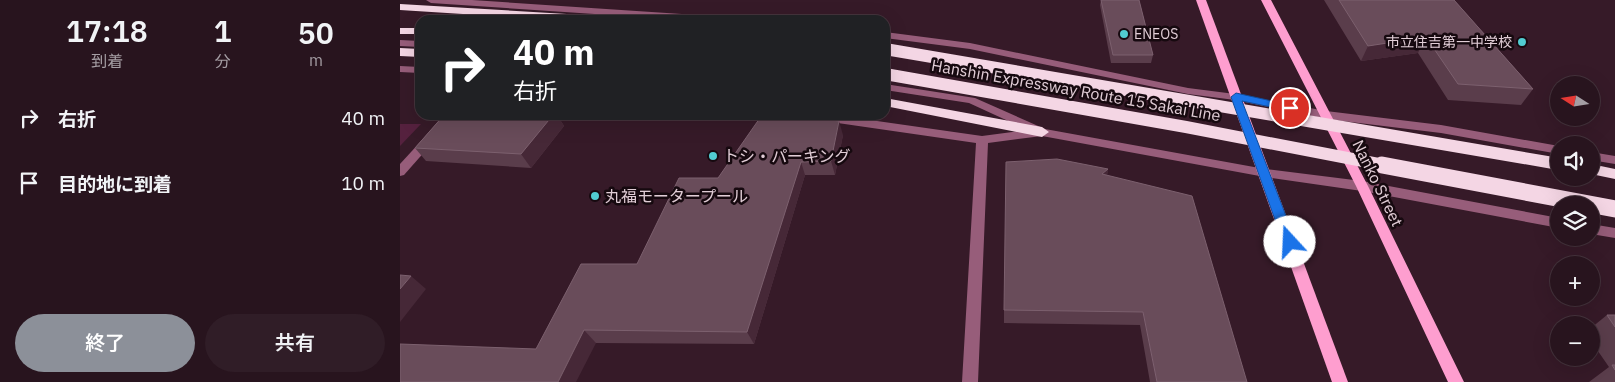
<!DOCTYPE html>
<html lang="ja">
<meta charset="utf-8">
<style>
body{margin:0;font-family:"IBM Plex Sans","Noto Sans JP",sans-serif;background:#301d27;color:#f1f3f6;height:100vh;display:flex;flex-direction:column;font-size:19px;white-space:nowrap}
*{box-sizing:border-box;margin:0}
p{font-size:16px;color:#a59ea4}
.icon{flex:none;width:28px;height:28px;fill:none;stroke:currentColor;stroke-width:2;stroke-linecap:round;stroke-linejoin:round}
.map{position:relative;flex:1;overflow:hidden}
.sheet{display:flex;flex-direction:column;background:#28141e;width:400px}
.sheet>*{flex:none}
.banner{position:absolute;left:15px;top:15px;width:475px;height:105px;border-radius:15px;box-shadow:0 5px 20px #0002,0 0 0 1px #44333c;background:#202124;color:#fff;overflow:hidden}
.needle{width:32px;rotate:282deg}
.buttons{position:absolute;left:1150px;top:76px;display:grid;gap:10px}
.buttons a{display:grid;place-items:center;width:50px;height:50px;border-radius:50%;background:#28141e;box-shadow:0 5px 20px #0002,0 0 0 1px #44333c;font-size:25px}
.pin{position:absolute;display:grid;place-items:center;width:42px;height:42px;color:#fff;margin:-21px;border:2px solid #fff;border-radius:50%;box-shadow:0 1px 5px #0007}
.me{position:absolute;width:55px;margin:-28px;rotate:340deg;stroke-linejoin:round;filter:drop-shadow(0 0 4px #0008)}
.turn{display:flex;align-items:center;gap:18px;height:105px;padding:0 15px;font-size:22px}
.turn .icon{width:65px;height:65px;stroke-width:2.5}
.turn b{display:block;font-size:35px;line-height:42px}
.eta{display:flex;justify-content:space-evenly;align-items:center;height:85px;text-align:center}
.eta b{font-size:30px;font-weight:600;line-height:35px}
.primary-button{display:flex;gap:10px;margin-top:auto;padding:10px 15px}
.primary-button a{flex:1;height:58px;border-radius:30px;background:#8c9099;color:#fff;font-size:20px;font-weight:600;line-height:58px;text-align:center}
.primary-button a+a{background:#301d27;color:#f1f3f6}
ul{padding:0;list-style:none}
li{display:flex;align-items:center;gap:15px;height:65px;padding:0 15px}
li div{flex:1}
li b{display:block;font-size:19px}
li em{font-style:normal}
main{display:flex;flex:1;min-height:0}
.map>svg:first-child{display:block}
.green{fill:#55213e}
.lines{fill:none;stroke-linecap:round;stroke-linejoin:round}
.minor{fill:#975d7a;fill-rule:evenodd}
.major{fill:#fe9ecf;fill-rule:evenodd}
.highway{fill:#f4d6e4;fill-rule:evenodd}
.highway-bridge-far1{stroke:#f4d6e4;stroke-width:12}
.highway-bridge{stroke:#f4d6e4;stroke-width:17}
.wall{fill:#5a3d4b}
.shaded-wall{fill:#462837}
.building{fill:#694c5a;stroke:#7c606e}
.route{fill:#1a73e8;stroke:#114b97}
.poi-dot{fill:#51ccd1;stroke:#16090f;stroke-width:2}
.labels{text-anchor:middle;stroke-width:5;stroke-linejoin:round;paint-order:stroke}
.far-poi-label{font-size:14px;fill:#e1cdd6;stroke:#16090f;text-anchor:start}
.street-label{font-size:16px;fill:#e1cdd6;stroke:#16090f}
.poi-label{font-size:16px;fill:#e1cdd6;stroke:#16090f;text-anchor:start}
</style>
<main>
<section class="sheet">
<div class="eta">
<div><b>17:18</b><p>到着</p></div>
<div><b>1</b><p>分</p></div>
<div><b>50</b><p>m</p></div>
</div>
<ul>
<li><svg class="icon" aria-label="right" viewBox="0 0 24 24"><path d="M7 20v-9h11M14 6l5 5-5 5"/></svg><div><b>右折</b></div><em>40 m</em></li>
<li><svg class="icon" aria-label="arrive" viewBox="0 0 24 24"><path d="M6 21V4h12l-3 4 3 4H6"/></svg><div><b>目的地に到着</b></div><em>10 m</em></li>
</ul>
<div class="primary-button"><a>終了</a><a>共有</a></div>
</section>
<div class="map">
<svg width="1215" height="382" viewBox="0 0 1215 382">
<rect width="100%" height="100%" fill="#361a28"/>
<path class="green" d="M0,124H21L0,146Z"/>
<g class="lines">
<g class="minor">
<path d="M26,0H72L327,17L332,20H285L31,3Z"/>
<path d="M485,32L570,43L788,88L835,94L926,111L1041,125L1159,146V154L1041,133L926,119L835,100L788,94L570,49L485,38Z"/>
<path d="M0,40L20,41V47L0,46Z"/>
<path d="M0,66L20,67V73L0,72Z"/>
<path d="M485,84L575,98L645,129L865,169L962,181L1159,218V228L962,191L865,177L642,136L588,143L578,382H562L576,143L410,119L404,115H435L582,136L628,130L569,103L485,90Z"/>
<path d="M45,115H57L4,175L0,176V164Z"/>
<path d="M1191,152L1215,156V164L1191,160Z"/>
<path d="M1191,224L1215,228V238L1191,234Z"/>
</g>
<g class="major">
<path d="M796,0H806L948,382H932Z"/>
<path d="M861,0H871L968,186L1064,382H1048L956,186Z"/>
</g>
<g class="highway">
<path d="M0,4L217,17L223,20H160L0,10Z"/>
<rect x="0" y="28" width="20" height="6"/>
<path d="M0,48L20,49V57L0,56Z"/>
<path d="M485,98L642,127L649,132L642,137L485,106Z"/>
<path d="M1191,164L1215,169V179L1191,174Z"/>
</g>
<g class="highway-bridge-far1">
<path d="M485,49L1159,164"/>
<path d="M485,74L786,127L989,166"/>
</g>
<path class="highway-bridge" d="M982,165L1215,209"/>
</g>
<g class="wall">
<path d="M701,0H739L753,55L751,63H711L700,5Z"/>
<path d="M924,0H1054L1133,89L1121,105L1048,100L1018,53L961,61Z"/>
<path d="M44,115H157L164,126L131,168L26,161L15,148Z"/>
<path d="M443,135L435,175H405L354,344L196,343L136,349L237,264L318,178Z"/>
<path d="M708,169L707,175L847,382H750L740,325L604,323V310Z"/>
<path d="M1207,315H1215V382H1189L1209,367L1191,341V328Z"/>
</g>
<g class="shaded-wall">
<path d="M1026,37L1018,53L961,61L968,46Z"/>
<path d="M153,115H157L164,126L131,168L121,154Z"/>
<path d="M439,121L443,135L435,175L431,161Z"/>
<path d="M401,162L405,175L354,344L347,332Z"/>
<path d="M708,169L706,183L702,174Z"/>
<path d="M11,276L26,289L0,322V289Z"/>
<path d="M184,330L196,343L176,382H158Z"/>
</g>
<g class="building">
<path d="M701,0H739L753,55H713Z"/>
<path d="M939,0H1054L1133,89L1058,84L1026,37L968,46Z"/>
<path d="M44,115H153L121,154L15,148Z"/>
<path d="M362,115H392L439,121L431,161L401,162L347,332L184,330L158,382H0V344L136,349L181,264H237L279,178H318Z"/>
<path d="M657,159L708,169L702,174L792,196L847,382H757L743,312L604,310L606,162Z"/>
<path d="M0,275L11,276L0,289Z"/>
<path d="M1207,315H1215V327Z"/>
<path d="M1212,365H1215V370Z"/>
</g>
<path class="route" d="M836,93L890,105L895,108L890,111L842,101L896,242L894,245L890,247L883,242L831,97Z"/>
<g class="poi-dot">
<circle cx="724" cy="34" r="5"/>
<circle cx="1122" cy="42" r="5"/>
<circle cx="313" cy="156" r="5"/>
<circle cx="195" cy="196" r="5"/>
</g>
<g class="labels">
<g class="far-poi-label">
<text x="734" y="39">ENEOS</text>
<text x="1112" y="47" text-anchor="end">市立住吉第一中学校</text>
</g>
<g class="street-label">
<text transform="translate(676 90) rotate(10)" y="6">Hanshin Expressway Route 15 Sakai Line</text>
<text transform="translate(978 183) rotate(64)" y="6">Nanko Street</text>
</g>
<g class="poi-label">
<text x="323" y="162">トシ・パーキング</text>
<text x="205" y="202">丸福モータープール</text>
</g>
</g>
</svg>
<div class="buttons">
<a><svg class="needle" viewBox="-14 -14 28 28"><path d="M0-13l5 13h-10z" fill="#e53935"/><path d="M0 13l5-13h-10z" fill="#a59ea4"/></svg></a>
<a><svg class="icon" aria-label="sound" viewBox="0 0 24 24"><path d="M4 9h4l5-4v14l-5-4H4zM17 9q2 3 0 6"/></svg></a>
<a><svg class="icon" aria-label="layers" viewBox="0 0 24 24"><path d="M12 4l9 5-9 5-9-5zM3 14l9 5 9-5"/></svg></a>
<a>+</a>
<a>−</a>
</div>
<div class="pin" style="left:890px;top:108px;background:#d93025"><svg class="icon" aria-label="arrive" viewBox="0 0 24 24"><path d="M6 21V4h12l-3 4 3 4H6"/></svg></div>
<svg class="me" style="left:890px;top:242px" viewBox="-20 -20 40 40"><circle r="19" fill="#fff"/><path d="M0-13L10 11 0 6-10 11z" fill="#1a73e8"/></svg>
<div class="banner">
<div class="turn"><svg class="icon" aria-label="right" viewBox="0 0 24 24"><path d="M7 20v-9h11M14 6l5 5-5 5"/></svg><div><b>40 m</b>右折</div></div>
</div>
</div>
</main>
